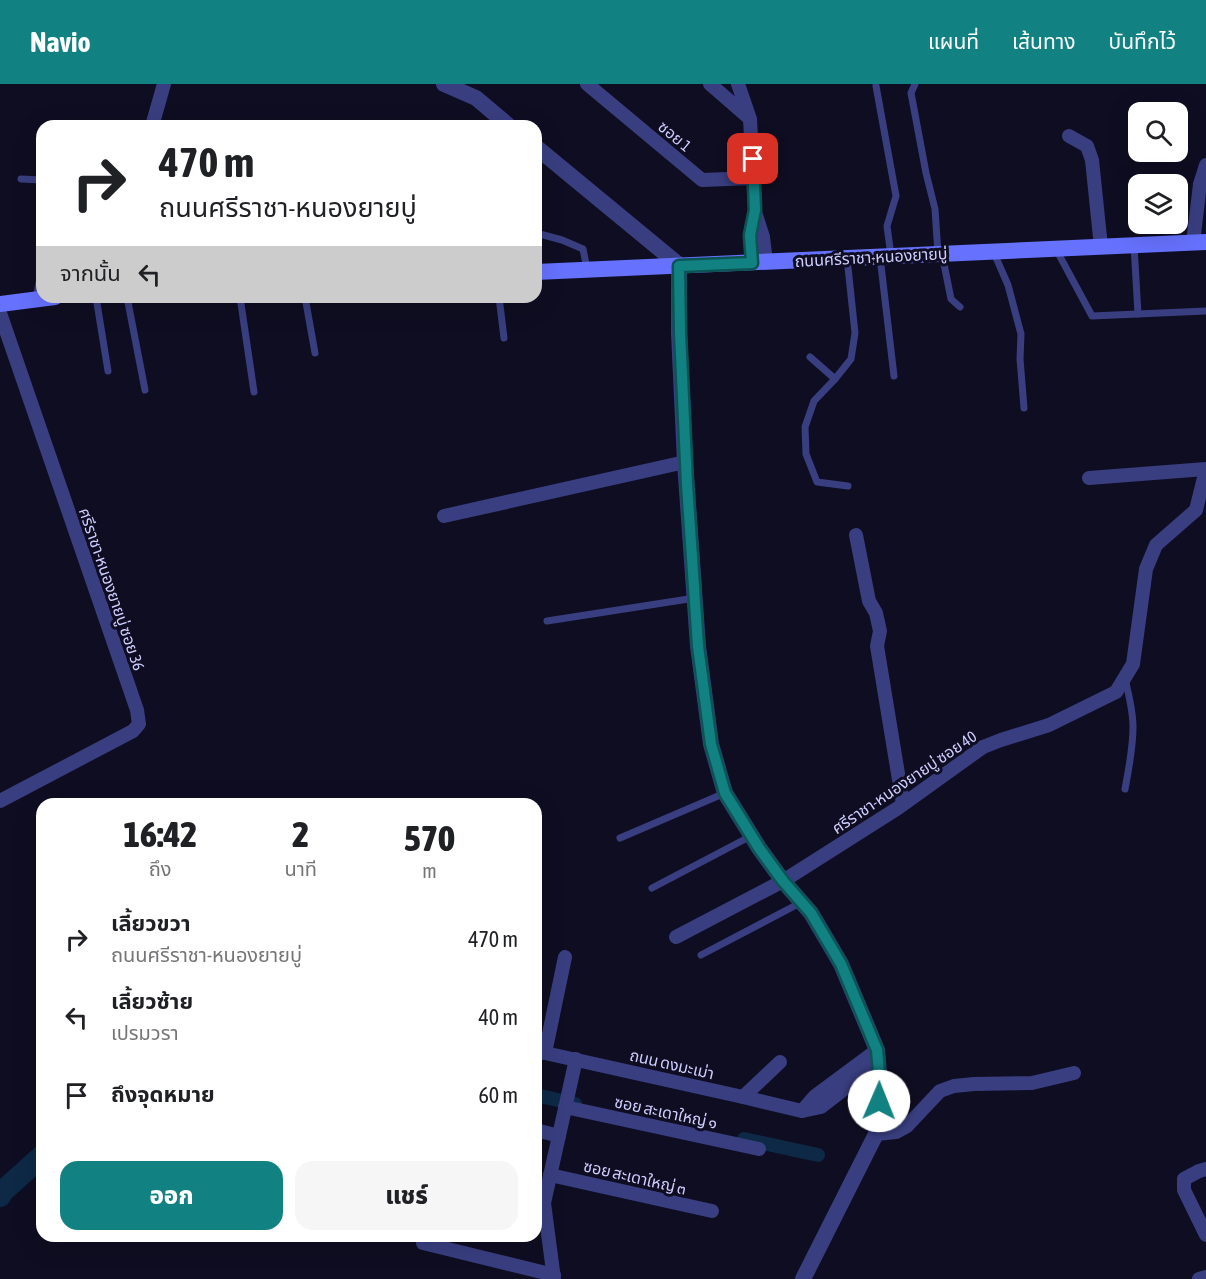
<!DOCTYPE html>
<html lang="th">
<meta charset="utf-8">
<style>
body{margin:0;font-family:"Asap Condensed","Noto Sans Thai",sans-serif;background:#f6f6f6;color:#202124;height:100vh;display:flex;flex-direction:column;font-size:22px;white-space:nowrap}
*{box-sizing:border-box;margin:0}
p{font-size:20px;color:#757577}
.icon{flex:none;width:33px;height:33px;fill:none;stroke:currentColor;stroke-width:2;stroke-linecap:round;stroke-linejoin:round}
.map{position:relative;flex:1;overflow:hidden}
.drawer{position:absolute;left:36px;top:714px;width:506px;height:444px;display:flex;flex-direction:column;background:#fff;border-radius:18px;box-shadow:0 6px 24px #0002}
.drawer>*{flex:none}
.banner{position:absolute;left:36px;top:36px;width:506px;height:183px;border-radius:18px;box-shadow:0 6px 24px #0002;background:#fff;color:#202124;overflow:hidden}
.controls{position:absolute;left:1128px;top:18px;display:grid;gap:12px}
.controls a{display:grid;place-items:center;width:60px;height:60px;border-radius:12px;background:#fff;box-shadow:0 6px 24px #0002;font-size:30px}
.pin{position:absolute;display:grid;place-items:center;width:51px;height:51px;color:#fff;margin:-26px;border-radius:12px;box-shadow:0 3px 9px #0006}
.me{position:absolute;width:66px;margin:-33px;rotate:1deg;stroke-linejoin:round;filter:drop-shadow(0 0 4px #0008)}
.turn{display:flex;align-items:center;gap:21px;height:126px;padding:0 24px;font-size:27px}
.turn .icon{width:78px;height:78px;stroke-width:2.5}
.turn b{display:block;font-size:42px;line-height:51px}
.then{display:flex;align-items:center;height:57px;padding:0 24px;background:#0003;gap:12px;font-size:22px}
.eta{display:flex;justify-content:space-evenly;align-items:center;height:102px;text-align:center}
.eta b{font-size:36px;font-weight:800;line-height:42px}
.action{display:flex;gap:12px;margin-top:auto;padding:12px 24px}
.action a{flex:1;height:69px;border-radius:18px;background:#128182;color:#fff;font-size:24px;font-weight:800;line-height:69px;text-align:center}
.action a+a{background:#f6f6f6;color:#202124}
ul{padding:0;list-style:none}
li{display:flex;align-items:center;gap:18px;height:78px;padding:0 24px}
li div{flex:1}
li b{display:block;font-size:22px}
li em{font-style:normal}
header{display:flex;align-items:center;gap:36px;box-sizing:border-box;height:84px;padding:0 30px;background:#128182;color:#fff}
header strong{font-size:28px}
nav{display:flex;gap:33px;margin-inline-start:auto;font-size:21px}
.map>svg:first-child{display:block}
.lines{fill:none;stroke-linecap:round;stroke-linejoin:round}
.canal{stroke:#0d2946;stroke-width:14}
.river{stroke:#0d2946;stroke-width:22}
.service{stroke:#393e80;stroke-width:7}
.minor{stroke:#393e80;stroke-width:14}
.tertiary{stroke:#393e80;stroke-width:16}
.secondary{stroke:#6672fe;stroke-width:16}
.route-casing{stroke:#0c5454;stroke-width:15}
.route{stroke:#128182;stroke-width:10}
.labels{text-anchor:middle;stroke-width:6;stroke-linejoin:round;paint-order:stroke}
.street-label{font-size:16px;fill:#ceceff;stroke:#0f0d21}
</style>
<header>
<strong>Navio</strong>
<nav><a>แผนที่</a><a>เส้นทาง</a><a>บันทึกไว้</a></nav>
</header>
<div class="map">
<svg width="1206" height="1195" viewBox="0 0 1206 1195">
<rect width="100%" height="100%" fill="#0f0d21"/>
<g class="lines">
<g class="canal">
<path d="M536,1011L575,1020"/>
<path d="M744,1055L818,1071"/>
</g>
<path class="river" d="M0,1112L3,1107L42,1072"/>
<g class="service">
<path d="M915,0L911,9L926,89L935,125L938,170"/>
<path d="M876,2L896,112L887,142L891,172"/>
<path d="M21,95L42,96"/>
<path d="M536,149L562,156L583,165L587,185"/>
<path d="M1134,161L1138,230"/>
<path d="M1057,167L1092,232L1206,227"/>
<path d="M994,169L1008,201L1021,250L1020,275L1024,324"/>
<path d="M942,170L951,215L960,223"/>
<path d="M880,173L894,292"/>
<path d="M847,174L855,249L851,275L835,295L814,317L805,343L806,370L817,398L848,402"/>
<path d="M96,213L108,287"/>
<path d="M127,213L145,306"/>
<path d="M240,213L254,308"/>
<path d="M305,213L315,269"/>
<path d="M499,213L504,254"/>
<path d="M36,215L42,183"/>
<path d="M810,273L835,295"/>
<path d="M547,537L695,514"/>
<path d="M1125,595C1129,611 1133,627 1133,643C1133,664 1129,684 1125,705"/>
<path d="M620,754L725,709"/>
<path d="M652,804L751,752"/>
<path d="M701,871L802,818"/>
</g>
<g class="minor">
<path d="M587,0L702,96L754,94"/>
<path d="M710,0L748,33"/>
<path d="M738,0L750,35L755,126L750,151L752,179"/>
<path d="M152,42L164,0"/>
<path d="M1069,52L1087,62L1092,76L1101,163"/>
<path d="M755,128L763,153L766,178"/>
<path d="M1193,159L1200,100L1206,81"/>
<path d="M0,229L137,626L139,640L133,647L0,717"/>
<path d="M1089,394L1206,385"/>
<path d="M444,432L685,378"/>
<path d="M856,451L869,517L876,529L880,547L877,562L903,720"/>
<path d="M676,853L783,797L898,724L983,663L1001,656L1049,641L1116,608L1133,580L1146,485L1156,461L1196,426L1206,386"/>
<path d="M536,967L743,1013L802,1027L821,1023L878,979"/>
<path d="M545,969L565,873"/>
<path d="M743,1013L780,978"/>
<path d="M565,1023L759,1065"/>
<path d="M802,1027L815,1012L877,966"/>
<path d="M536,1046L559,1052"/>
<path d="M876,1050L896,1048L907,1042L940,1007L954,1002L974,1000L1032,999L1074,989"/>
<path d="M1206,1085L1199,1087L1184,1095V1106L1206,1151"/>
<path d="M550,1091L712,1127"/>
<path d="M423,1159L554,1191"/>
<path d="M554,1195L544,1119L576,975"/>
<path d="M1199,1195L1206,1193"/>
</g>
<g class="tertiary">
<path d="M444,0L476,14L509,42"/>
<path d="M536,63L679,181V249L685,378L698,562L711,660L725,709L759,764L783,797L811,829L841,880L877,966L880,1000L876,1050L803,1195"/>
</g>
<g class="secondary">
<path d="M536,188L1206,158"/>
<path d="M0,220L55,213"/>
</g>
</g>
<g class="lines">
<defs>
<path id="route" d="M753,75L755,126L750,151L752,179L679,182L680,249L687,400L698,562L711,660L725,709L759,764L783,797L811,829L841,880L877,966L880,1000L879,1017"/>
</defs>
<use href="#route" class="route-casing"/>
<use href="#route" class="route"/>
</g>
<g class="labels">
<g class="street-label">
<text transform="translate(675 52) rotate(40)" y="6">ซอย 1</text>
<text transform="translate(871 173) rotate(-3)" y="6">ถนนศรีราชา-หนองยายบู่</text>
<text transform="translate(112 505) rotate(71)" y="6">ศรีราชา-หนองยายบู่ ซอย 36</text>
<text transform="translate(904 698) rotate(-34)" y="6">ศรีราชา-หนองยายบู่ ซอย 40</text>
<text transform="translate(672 980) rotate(13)" y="6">ถนน ดงมะเม่า</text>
<text transform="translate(666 1028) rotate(12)" y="6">ซอย สะเดาใหญ่ ๑</text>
<text transform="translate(635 1093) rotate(13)" y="6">ซอย สะเดาใหญ่ ๓</text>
</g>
</g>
</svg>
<div class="controls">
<a><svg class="icon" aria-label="search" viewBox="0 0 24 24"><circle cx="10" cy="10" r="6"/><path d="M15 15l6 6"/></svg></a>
<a><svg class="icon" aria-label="layers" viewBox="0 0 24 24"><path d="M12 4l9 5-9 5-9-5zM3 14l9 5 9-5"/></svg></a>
</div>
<div class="pin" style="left:753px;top:75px;background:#d93025"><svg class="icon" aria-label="arrive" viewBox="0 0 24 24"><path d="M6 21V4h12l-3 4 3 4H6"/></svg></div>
<svg class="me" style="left:879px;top:1017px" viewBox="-20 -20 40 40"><circle r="19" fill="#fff"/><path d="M0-13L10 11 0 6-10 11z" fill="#128182"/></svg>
<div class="banner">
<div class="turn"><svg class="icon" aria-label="right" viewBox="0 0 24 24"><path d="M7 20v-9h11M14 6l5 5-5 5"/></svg><div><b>470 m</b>ถนนศรีราชา-หนองยายบู่</div></div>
<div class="then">จากนั้น<svg class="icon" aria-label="left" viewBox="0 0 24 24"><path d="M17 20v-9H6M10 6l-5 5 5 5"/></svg></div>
</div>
<section class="drawer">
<div class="eta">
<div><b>16:42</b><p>ถึง</p></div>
<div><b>2</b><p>นาที</p></div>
<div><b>570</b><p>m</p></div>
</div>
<ul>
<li><svg class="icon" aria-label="right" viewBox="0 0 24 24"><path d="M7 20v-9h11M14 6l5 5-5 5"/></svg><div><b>เลี้ยวขวา</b><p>ถนนศรีราชา-หนองยายบู่</p></div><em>470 m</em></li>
<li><svg class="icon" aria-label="left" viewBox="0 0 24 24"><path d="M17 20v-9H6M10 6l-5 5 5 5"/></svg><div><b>เลี้ยวซ้าย</b><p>เปรมวรา</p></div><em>40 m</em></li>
<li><svg class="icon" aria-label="arrive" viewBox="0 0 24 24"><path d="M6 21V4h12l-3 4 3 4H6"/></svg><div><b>ถึงจุดหมาย</b></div><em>60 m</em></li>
</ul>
<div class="action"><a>ออก</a><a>แชร์</a></div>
</section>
</div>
